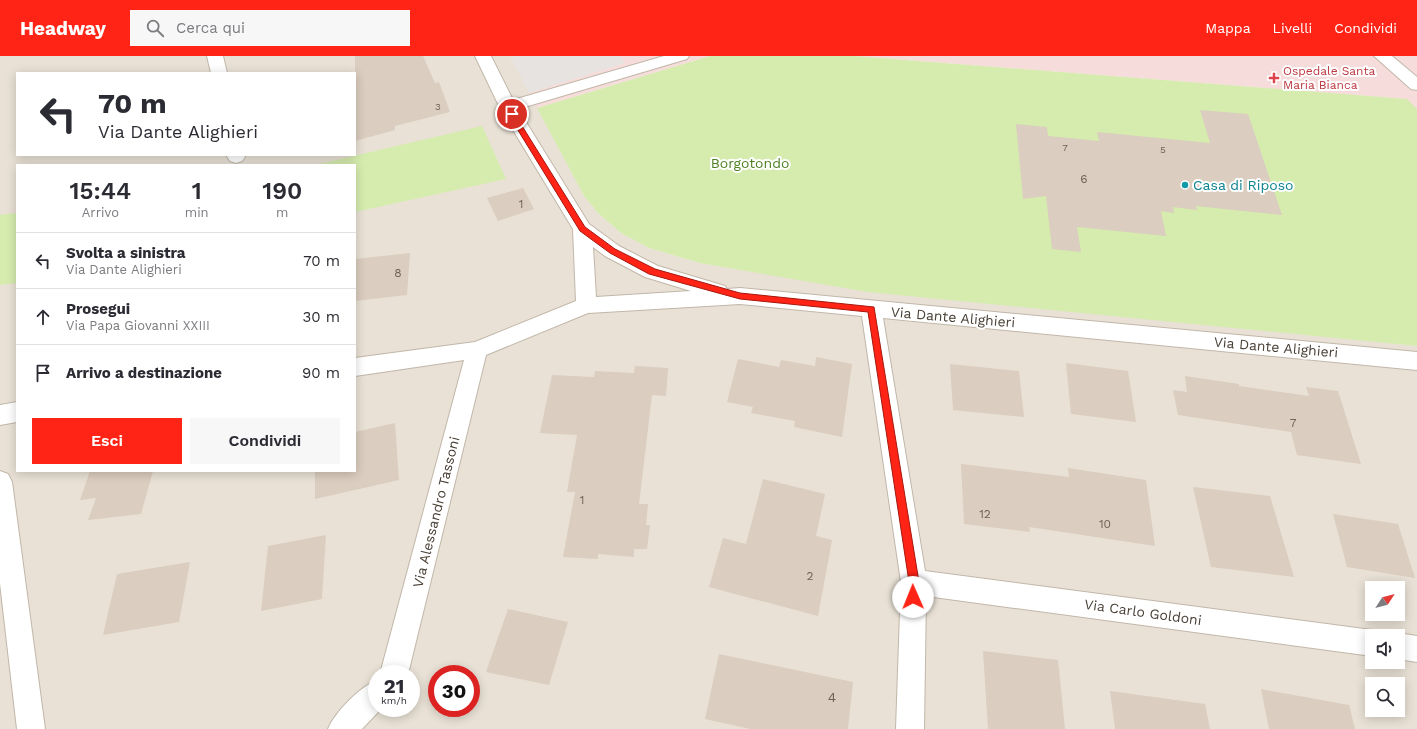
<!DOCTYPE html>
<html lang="it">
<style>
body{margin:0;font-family:"Work Sans",sans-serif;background:#f7f7f7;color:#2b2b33;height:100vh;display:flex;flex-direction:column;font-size:15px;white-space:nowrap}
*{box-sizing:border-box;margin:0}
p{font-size:13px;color:#7c7c81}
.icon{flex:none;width:22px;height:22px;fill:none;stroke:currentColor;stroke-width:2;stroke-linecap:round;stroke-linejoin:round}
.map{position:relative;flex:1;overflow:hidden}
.sheet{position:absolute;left:16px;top:108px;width:340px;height:308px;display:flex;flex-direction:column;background:#fff;border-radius:0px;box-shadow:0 2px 10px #0003}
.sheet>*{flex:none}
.top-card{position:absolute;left:16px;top:16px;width:340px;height:84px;border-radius:0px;box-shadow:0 2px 10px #0003;background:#fff;color:#2b2b33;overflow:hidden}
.needle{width:26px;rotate:54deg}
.buttons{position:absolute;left:1365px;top:525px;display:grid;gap:8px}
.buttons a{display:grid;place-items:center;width:40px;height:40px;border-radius:0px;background:#fff;box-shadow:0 2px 10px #0003;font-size:20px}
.speed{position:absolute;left:368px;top:609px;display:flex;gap:8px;font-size:20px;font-weight:700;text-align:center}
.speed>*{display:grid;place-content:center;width:52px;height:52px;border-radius:50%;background:#fff;box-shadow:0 2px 10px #0003;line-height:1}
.speed small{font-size:10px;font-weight:400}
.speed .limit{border:6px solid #d22;background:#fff;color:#111}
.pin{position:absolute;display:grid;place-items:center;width:34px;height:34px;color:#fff;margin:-17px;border:2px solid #fff;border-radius:50%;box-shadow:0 1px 4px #0007}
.me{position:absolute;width:44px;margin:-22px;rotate:359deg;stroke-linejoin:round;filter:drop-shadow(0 0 3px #0008)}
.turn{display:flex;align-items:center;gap:14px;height:84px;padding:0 16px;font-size:18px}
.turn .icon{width:52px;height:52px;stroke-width:2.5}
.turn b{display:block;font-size:28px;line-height:34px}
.eta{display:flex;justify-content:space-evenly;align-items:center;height:68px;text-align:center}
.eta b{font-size:24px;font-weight:600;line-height:28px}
.action{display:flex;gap:8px;margin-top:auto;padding:8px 16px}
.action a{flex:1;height:46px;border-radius:0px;background:#ff2415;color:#fff;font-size:16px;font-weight:600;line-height:46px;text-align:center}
.action a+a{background:#f7f7f7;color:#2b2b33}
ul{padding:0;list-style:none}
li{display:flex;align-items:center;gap:12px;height:56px;padding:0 16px;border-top:1px solid #e1e1e2}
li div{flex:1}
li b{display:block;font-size:15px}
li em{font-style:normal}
header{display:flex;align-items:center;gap:24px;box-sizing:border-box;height:56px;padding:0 20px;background:#ff2415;color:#fff}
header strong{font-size:19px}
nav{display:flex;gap:22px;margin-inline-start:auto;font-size:14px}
.search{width:280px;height:36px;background:#f7f7f7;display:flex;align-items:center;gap:10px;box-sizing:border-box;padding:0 14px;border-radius:0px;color:#7c7c81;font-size:15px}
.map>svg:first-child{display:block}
.residential{fill:#e9e1d5;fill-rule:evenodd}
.medical{fill:#f6dcda}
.green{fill:#d5ecae}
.parking{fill:#e6e3e0}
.building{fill:#dbcdbf}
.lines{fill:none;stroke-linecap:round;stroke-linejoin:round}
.minor-casing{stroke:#c1b7a9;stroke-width:2}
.minor{fill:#fff;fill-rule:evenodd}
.route{fill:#ff2415;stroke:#a6170e}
.health-dot{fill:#e0444e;stroke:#fff;stroke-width:1.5}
.culture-dot{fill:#0f9aa8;stroke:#fff;stroke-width:1.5}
.labels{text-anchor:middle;stroke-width:4;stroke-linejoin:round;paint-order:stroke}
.far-number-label{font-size:10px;fill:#6e6358}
.far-health-label{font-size:12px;fill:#be3a42;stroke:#fff;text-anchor:start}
.number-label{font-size:12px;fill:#6e6358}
.park-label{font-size:14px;fill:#4f8024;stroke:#fff}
.culture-label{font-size:14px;fill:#0d838f;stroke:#fff;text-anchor:start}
.street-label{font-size:14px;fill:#494036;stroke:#fff}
.near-number-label{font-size:14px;fill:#6e6358}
</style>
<header>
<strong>Headway</strong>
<div class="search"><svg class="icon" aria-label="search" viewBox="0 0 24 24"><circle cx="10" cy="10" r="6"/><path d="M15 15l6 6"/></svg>Cerca qui</div>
<nav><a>Mappa</a><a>Livelli</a><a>Condividi</a></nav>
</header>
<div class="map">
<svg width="1417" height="673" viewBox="0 0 1417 673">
<rect width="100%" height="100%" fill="#f5f0e8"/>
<path class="residential" d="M0,0H510L584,140L598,157L621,177L649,192L700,207L1417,290V673H0ZM17,17H355V99H17ZM17,109H355V415H17ZM1372,532H1398V558H1372ZM1372,580H1398V606H1372ZM377,618H411V652H377ZM437,618H471V652H437ZM1372,628H1398V654H1372Z"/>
<g class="medical">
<path d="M510,0H710L537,52Z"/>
<path d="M854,0H1417V53L1406,43Z"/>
</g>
<g class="green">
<path d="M710,0H854L1407,43L1417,53V290L868,236L700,207L649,192L621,177L598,157L584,140L537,52Z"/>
<path d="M482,70L506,123L355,156V109H315Z"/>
<path d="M17,157V227L0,229V159Z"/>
</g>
<path class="parking" d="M510,0H620L625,7L529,37Z"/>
<g class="building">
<path d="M355,0H423L435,27L439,26L450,56L395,70V74L355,85Z"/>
<path d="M1200,54L1248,58L1282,159L1196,150L1197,154L1173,151L1174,157L1161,155L1166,180L1077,171L1081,196L1052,193L1046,140L1023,143L1016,68L1047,71L1048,80L1099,85L1097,76L1210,87Z"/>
<path d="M523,132L534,153L498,165L487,142Z"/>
<path d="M410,197L407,239L355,245V203Z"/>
<path d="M816,301L852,308L842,381L794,371L795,365L751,357L753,351L727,346L738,303L779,311L781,304L815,310Z"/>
<path d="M1066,307L1128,315L1136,366L1071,358Z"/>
<path d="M950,308L1019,315L1024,361L953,354Z"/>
<path d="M635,310L668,312L666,340L652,339L639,448H648L646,469H650L647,493H634V501L598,498V503L563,501L575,436H567L577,379L540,377L552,319L594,321L595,315L634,317Z"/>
<path d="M1185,320L1239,328V330L1309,340L1306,331L1338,335L1361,408L1297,399L1291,376L1178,359L1173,334L1187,336Z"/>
<path d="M395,367L399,424L315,443V415H355V376Z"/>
<path d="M961,408L1069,421L1068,412L1146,424L1155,490L1029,471L1030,476L964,468Z"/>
<path d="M90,415H153L141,458L88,464L96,442L80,444Z"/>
<path d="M763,423L825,438L816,480L832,484L818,560L709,531L723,482L746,488Z"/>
<path d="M1193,431L1270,440L1294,521L1211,511Z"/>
<path d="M1333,458L1398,468L1415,522L1347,511Z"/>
<path d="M326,479L322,543L261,555L268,490Z"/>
<path d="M190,506L179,566L103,579L117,518Z"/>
<path d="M508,553L568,566L549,629L486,616Z"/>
<path d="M983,595L1058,604L1065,673H988Z"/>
<path d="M719,598L853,626L848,673H750L705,663Z"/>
<path d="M1261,633L1349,649L1355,673H1269Z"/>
<path d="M1110,635L1205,648L1210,673H1115Z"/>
</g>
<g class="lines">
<defs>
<g id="minor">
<path d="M207,0H223L227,17H211Z"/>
<path d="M475,0H491L513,44L664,0H689L687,3L518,53L589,168L619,190L658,210L725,230L727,233L740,232L1417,296V314L883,262L925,515L1372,574L1381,578L1382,580H1372V600L926,540L924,673H896L901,526L862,260L740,248L588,257L486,299L408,618H380L464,304L355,320V302L475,286L576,245L573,173L499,51V50ZM593,191L605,200L645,221L691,235L596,241Z"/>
<path d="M1374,0H1392L1417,21V34L1411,33Z"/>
<path d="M226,99H244L245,101L242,105L236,107L230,105Z"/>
<path d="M17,346V366L0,369V349Z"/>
<path d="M0,415L8,418L12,426L45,673H17L0,527Z"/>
<path d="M1398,577L1417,580V606L1398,603V580H1390Z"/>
<path d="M377,624V652H382L362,673H328C335,656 360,631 377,624Z"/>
</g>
</defs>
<use href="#minor" class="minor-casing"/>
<use href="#minor" class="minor"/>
</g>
<path class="route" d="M512,56L514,57L585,171L615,193L655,213L740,237L874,251L919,526L917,544L913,546L910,544L908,541L909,526L868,256L740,243L649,218L610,197L580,175L508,58Z"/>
<path class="health-dot" d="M1272 16h4v4h4v4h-4v4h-4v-4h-4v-4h4z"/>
<circle class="culture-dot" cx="1185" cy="129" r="4"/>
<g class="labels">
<g class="far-number-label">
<text x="438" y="54">3</text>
<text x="1065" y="95">7</text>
<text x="1163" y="97">5</text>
</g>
<g class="far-health-label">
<text x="1283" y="19">Ospedale Santa<tspan x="1283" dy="14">Maria Bianca</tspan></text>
</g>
<g class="number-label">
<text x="1084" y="127">6</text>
<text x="521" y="152">1</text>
<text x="398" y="221">8</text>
<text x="1293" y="371">7</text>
<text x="582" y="448">1</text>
<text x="985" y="462">12</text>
<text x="1105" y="472">10</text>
<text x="810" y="524">2</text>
</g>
<g class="park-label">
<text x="750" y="112">Borgotondo</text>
</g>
<g class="culture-label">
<text x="1193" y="134">Casa di Riposo</text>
</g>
<g class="street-label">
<text transform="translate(953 261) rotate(5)" y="5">Via Dante Alighieri</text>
<text transform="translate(1276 291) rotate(5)" y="5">Via Dante Alighieri</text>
<text transform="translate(436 456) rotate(-76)" y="5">Via Alessandro Tassoni</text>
<text transform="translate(1143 556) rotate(8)" y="5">Via Carlo Goldoni</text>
</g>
<g class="near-number-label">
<text x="832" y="646">4</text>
</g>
</g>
</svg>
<div class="buttons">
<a><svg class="needle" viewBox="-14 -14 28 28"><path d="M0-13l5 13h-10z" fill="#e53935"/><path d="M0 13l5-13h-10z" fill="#7c7c81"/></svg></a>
<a><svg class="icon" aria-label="sound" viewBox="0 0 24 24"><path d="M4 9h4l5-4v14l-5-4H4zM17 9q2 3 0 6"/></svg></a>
<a><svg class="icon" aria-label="search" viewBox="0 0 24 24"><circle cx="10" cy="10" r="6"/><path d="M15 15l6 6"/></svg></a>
</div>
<div class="speed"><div>21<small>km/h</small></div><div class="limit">30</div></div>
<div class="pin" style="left:512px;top:58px;background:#d93025"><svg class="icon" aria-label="arrive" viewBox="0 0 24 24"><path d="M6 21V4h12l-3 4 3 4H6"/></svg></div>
<svg class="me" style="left:913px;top:541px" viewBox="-20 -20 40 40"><circle r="19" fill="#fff"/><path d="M0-13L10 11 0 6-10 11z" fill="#ff2415"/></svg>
<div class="top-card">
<div class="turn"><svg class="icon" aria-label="left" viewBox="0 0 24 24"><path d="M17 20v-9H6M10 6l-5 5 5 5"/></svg><div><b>70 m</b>Via Dante Alighieri</div></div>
</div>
<section class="sheet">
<div class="eta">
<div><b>15:44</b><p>Arrivo</p></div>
<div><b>1</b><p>min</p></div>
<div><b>190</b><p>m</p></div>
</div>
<ul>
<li><svg class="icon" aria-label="left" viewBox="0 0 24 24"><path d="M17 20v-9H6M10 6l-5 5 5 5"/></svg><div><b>Svolta a sinistra</b><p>Via Dante Alighieri</p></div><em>70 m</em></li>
<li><svg class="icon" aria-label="ahead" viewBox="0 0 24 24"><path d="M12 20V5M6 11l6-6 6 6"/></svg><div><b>Prosegui</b><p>Via Papa Giovanni XXIII</p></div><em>30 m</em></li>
<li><svg class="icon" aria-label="arrive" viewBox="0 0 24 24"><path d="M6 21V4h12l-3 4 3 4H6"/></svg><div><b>Arrivo a destinazione</b></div><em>90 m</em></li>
</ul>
<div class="action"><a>Esci</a><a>Condividi</a></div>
</section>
</div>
